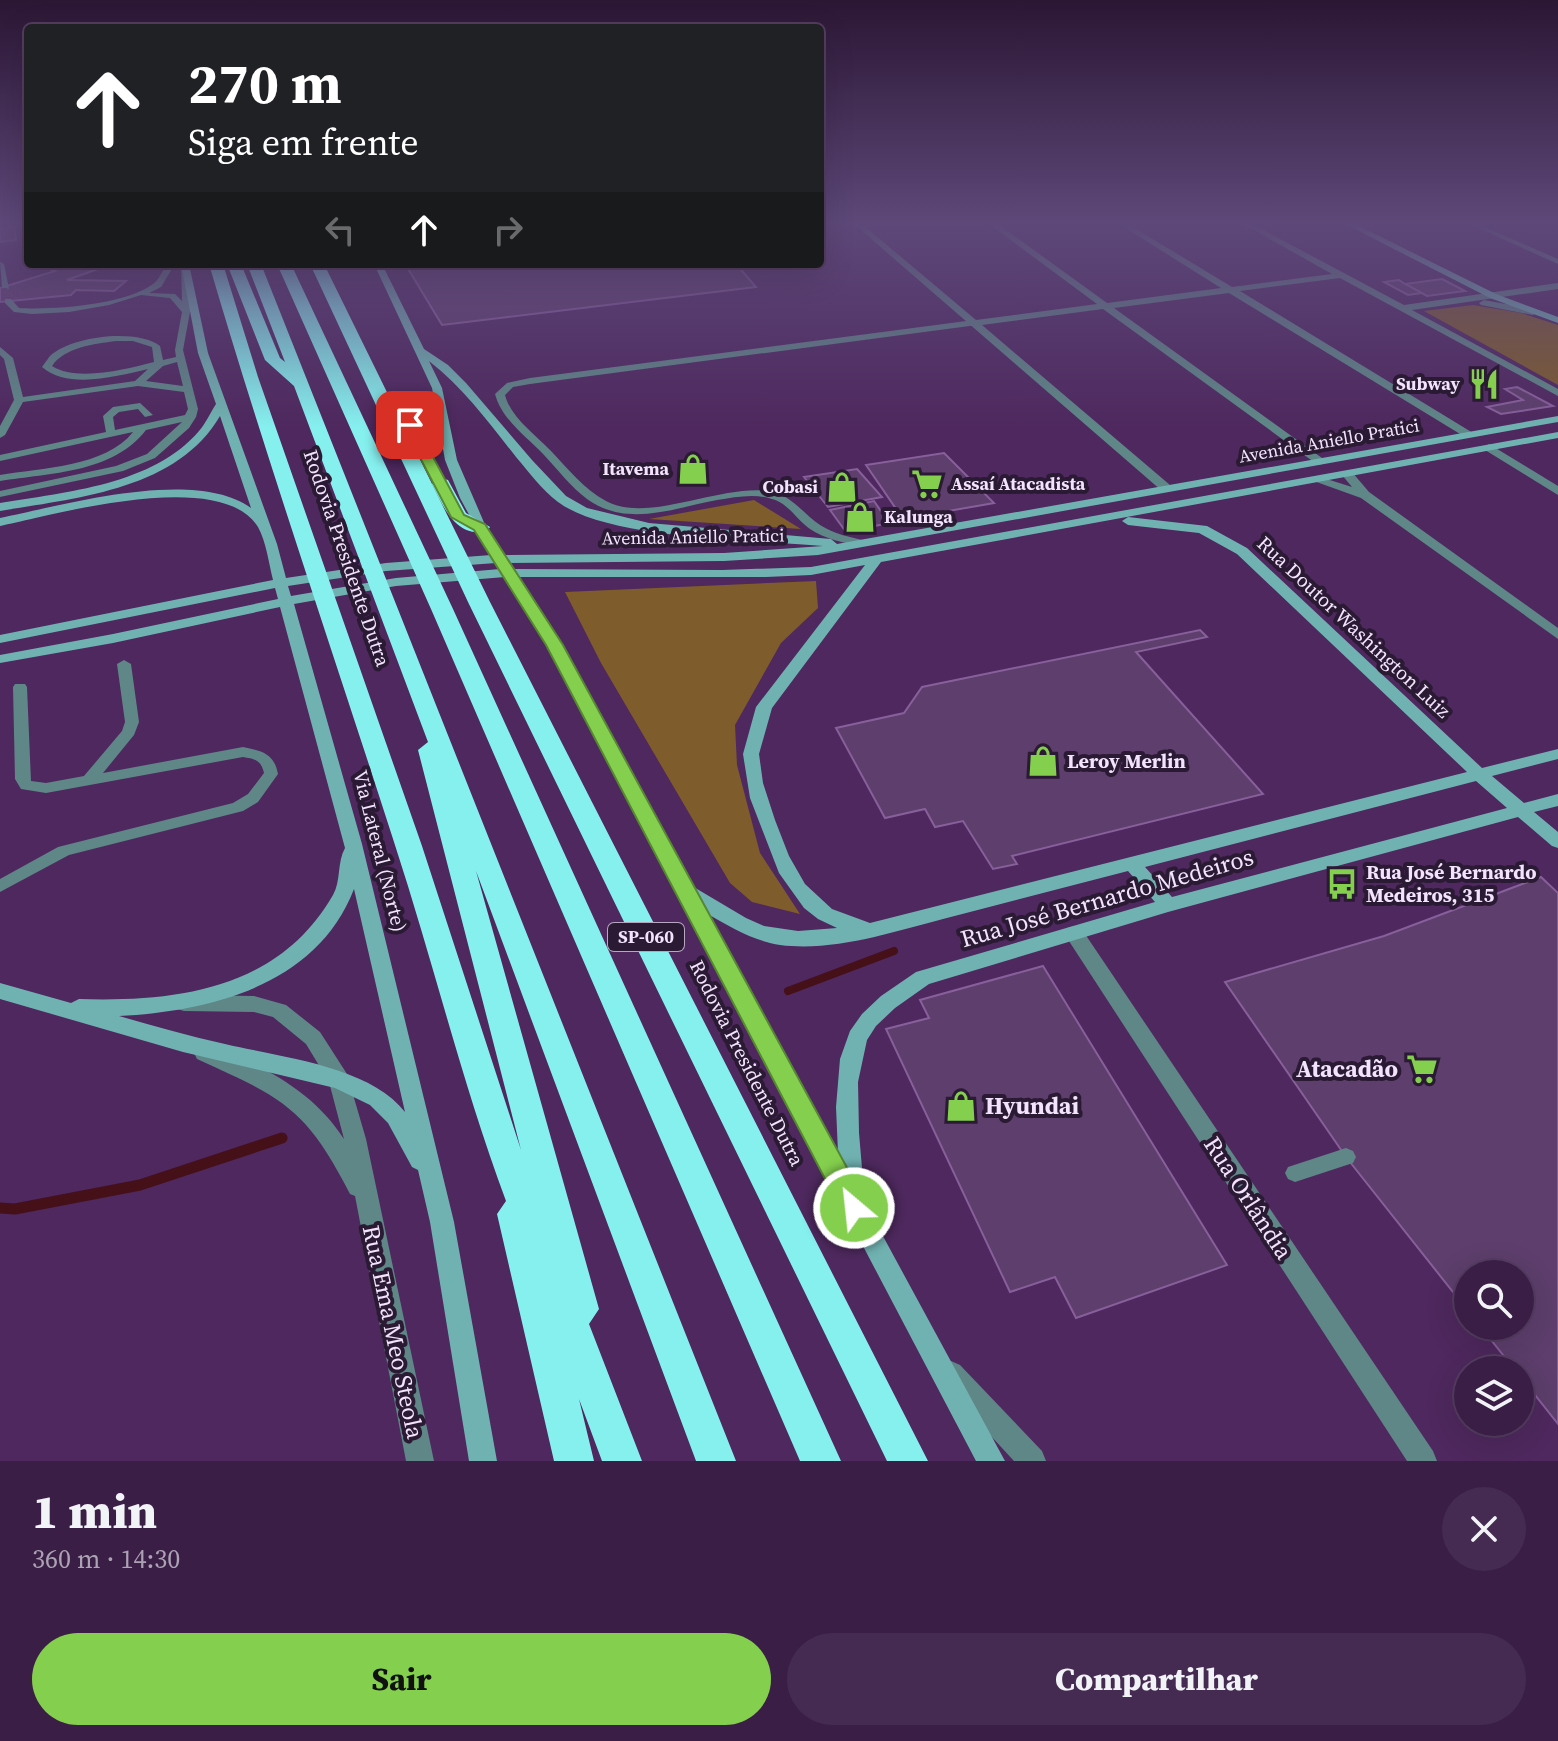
<!DOCTYPE html>
<html lang="pt">
<meta charset="utf-8">
<style>
body{margin:0;font-family:"Source Serif 4",serif;background:#452b51;color:#f1f3f6;height:100vh;display:flex;flex-direction:column;font-size:30px;white-space:nowrap}
*{box-sizing:border-box;margin:0}
p{font-size:26px;color:#aba2b3}
.icon{flex:none;width:44px;height:44px;fill:none;stroke:currentColor;stroke-width:2;stroke-linecap:round;stroke-linejoin:round}
.map{position:relative;height:1461px;overflow:hidden}
.details{display:flex;flex-direction:column;background:#3a1e46;flex:1}
.details>*{flex:none}
.hud{position:absolute;left:24px;top:24px;width:800px;height:244px;border-radius:8px;box-shadow:0 8px 32px #0002,0 0 0 2px #543c5f;background:#202124;color:#fff;overflow:hidden}
.fabs{position:absolute;left:1454px;top:1260px;display:grid;gap:16px}
.fabs a{display:grid;place-items:center;width:80px;height:80px;border-radius:50%;background:#3a1e46;box-shadow:0 8px 32px #0002,0 0 0 2px #543c5f;font-size:40px}
.pin{position:absolute;display:grid;place-items:center;width:68px;height:68px;color:#fff;margin:-34px;border-radius:16px;box-shadow:0 4px 12px #0006}
.me{position:absolute;width:88px;margin:-44px;rotate:332deg;stroke-linejoin:round;filter:drop-shadow(0 0 6px #0008)}
.turn{display:flex;align-items:center;gap:28px;height:168px;padding:0 32px;font-size:36px}
.turn .icon{width:104px;height:104px;stroke-width:2.5}
.turn b{display:block;font-size:56px;line-height:68px}
.lanes{display:flex;align-items:center;height:76px;padding:0 32px;background:#0003;justify-content:center;gap:40px;direction:ltr}
.lanes .off{opacity:.35}
.round{display:grid;place-items:center;flex:none;width:84px;height:84px;border-radius:42px;background:#452b51}
.head{display:flex;align-items:center;justify-content:space-between;height:136px;padding:0 32px}
h1{font-size:48px;font-weight:800;line-height:60px}
.button{display:flex;gap:16px;margin-top:auto;padding:16px 32px}
.button a{flex:1;height:92px;border-radius:48px;background:#84cf4d;color:#111;font-size:32px;font-weight:800;line-height:92px;text-align:center}
.button a+a{background:#452b51;color:#f1f3f6}
.map>svg:first-child{display:block}
.green{fill:#7e5c2b}
.lines{fill:none;stroke-linecap:round;stroke-linejoin:round}
.stream-far1{stroke:#461019;stroke-width:8}
.stream{stroke:#461019;stroke-width:11}
.building{fill:#5d3e6c;stroke:#875f9a;stroke-width:2}
.lane{fill:#5f8787;fill-rule:evenodd}
.street{fill:#5f8787;fill-rule:evenodd}
.secondary{fill:#70b2b1;fill-rule:evenodd}
.highway{fill:#86f0ef;fill-rule:evenodd}
.route{fill:#84cf4d;stroke:#568732;stroke-width:2}
.labels{text-anchor:middle;stroke-width:8;stroke-linejoin:round;paint-order:stroke}
.far-poi-label{font-size:18px;font-weight:bold;fill:#f4e3fd;stroke:#2b1a33;text-anchor:end}
.far-street-label{font-size:18px;fill:#f4e3fd;stroke:#2b1a33}
.shield{fill:#2b1a33;stroke:#b8a7c0;stroke-width:2}
.shield-label{font-size:18px;font-weight:bold;fill:#f4e3fd}
.street-label{font-size:20px;fill:#f4e3fd;stroke:#2b1a33}
.poi-label{font-size:20px;font-weight:bold;fill:#f4e3fd;stroke:#2b1a33;text-anchor:start}
.near-street-label{font-size:24px;fill:#f4e3fd;stroke:#2b1a33}
.near-poi-label{font-size:24px;font-weight:bold;fill:#f4e3fd;stroke:#2b1a33;text-anchor:end}
</style>
<div class="map">
<svg width="1558" height="1461" viewBox="0 0 1558 1461">
<rect width="100%" height="100%" fill="#4e285e"/>
<g class="green">
<path d="M1473,305L1521,313L1558,325V385L1424,311Z"/>
<path d="M754,500L801,529L649,519Z"/>
<path d="M816,581L818,608L781,643L735,725L737,765L760,853L800,914L752,902L730,883L601,663L565,592Z"/>
</g>
<g class="lines">
<path class="stream-far1" d="M788,991L894,951"/>
<path class="stream" d="M0,1208L15,1209L140,1185L282,1138"/>
</g>
<g class="building">
<path d="M14,227L16,240L0,242V229Z"/>
<path d="M60,264H112L67,280L126,281L114,291L76,290L71,295L0,302V288L55,271L47,268Z"/>
<path d="M435,264H736L756,287L442,325L407,267Z"/>
<path d="M1442,279L1465,291L1427,296L1405,284Z"/>
<path d="M1399,280L1405,284L1422,293L1408,295L1384,282Z"/>
<path d="M1517,387L1553,406L1501,414L1487,407L1523,400L1505,389Z"/>
<path d="M944,453L994,503L903,519L866,465Z"/>
<path d="M857,469L882,497L828,507L804,477Z"/>
<path d="M874,501L889,523L846,532L830,510Z"/>
<path d="M1200,630L1207,637L1136,652L1263,794L1012,856L1017,864L993,869L963,821L935,827L925,809L885,818L836,728L904,713L922,687Z"/>
<path d="M1541,877L1558,893V1424L1520,1376V1370H1515L1480,1326H1520V1274H1468V1311L1346,1157L1225,982L1384,936Z"/>
<path d="M1043,966L1227,1265L1076,1318L1055,1277L1010,1292L886,1029L929,1018L920,1000Z"/>
</g>
<g class="lines">
<g class="lane">
<path d="M1469,224H1478L1558,259V264Z"/>
<path d="M0,262L4,264L9,289L2,287Z"/>
<path d="M167,264H175L161,287L149,293L175,294L182,301L181,264H189L190,312L183,350L198,409L196,417L189,428L155,458L123,471L0,497V491L116,466L147,454L182,422L146,430C113,473 50,473 0,481V475C40,468 106,467 133,432L0,461V455L106,432L103,416L113,407L140,403L153,415L145,417L138,409L119,412L113,417L115,430L185,415L188,409L184,392L138,386L23,402L5,435L0,438V426L14,400L4,359L0,355V347L13,358L23,397L135,381L148,369C117,376 69,390 42,367C43,366 49,357 50,356C71,336 137,328 160,346L163,360L176,357L175,350L182,312L170,298L141,295L109,305L69,312L32,314L14,312L5,303V299H11L19,308C53,310 125,305 153,284C159,280 163,270 167,264ZM116,341H133L152,347L154,362C127,369 77,382 52,366C65,347 94,344 116,341ZM177,362L183,386L146,381L163,366Z"/>
<path d="M974,320L977,321V325L530,384L513,387L505,395C511,418 535,434 551,451C568,469 584,489 606,501C647,524 720,484 769,491C792,495 802,513 820,525C834,534 850,537 866,541L868,543L862,546C844,543 825,539 810,529C797,520 788,503 772,499C755,493 735,497 717,500C674,508 627,528 587,499C571,487 558,470 544,455C527,437 502,420 495,394L507,383L530,378Z"/>
<path d="M124,660L131,664L139,722L134,735L103,773L243,747C262,751 274,753 278,774L258,802L243,811L69,855L0,892V879L58,847L233,803L248,794L264,773C261,760 255,759 243,757L46,793L21,789L15,779L13,687L15,684H25L27,687L31,781L46,783L84,776L122,731L125,722L117,664Z"/>
<path d="M1346,1148L1353,1151L1356,1157L1353,1163L1295,1182L1288,1179L1285,1173L1288,1167Z"/>
</g>
<g class="street">
<path d="M854,224H862L976,320L1097,304L989,224H998L1107,303L1221,288L1119,224H1128L1232,287L1332,274L1243,224H1252L1404,305L1558,283V289L1412,310L1558,389V396L1340,278L1240,291L1473,433V437H1465L1229,293L1114,308L1322,458V464L1318,465L1103,309L982,325L1170,485L1172,488L1166,492L1162,491Z"/>
<path d="M1484,300L1533,309L1538,312L1533,315L1481,305L1479,303Z"/>
<path d="M1489,444L1558,486V495L1485,450L1483,448Z"/>
<path d="M1348,471L1352,472L1369,492L1558,628V639L1361,498L1311,480L1317,476L1352,487L1342,475Z"/>
<path d="M1074,926L1081,928L1433,1451L1437,1461H1407L1067,938L1064,933L1067,928Z"/>
<path d="M184,995L254,996L286,1005L320,1032L347,1074L366,1139L434,1461H406L355,1196L350,1194C306,1108 283,1098 197,1059L194,1053L197,1047L204,1044C259,1063 312,1089 344,1139L329,1082L306,1044L273,1017L254,1012L184,1011L177,1009L174,1003L177,997Z"/>
<path d="M951,1361L960,1365L1042,1451L1046,1461H1014L942,1383L938,1374L942,1365Z"/>
</g>
<g class="secondary">
<path d="M1345,224H1355L1496,294L1558,317V323L1490,298Z"/>
<path d="M181,264H189L208,353L277,544L286,578L386,563L491,555L460,498L445,460L432,388L374,264H382L424,349L448,365L466,383L532,460L566,496L587,508L649,523L831,539L837,544L1558,416V422L818,555L724,561L509,563L513,569L722,570L811,567L1558,432V438L881,562L772,708L759,754L763,783L775,820L789,856L805,884L832,909L870,923L1467,772L1237,554L1199,533L1128,525L1122,521L1128,517L1207,526L1247,548L1482,768L1558,749V759L1492,776L1524,803L1558,794V806L1534,812L1558,832V848L1552,846L1518,817L1168,912L929,984L895,1008L876,1026L867,1040L858,1082L859,1133L865,1203L1005,1461H976L547,645L505,577L396,586L294,604L362,844L454,1222L497,1461H469L430,1222L418,1170L412,1167L388,1123L370,1105L335,1088L183,1052L0,999V983L71,1003L79,999C178,1002 279,989 333,895C341,881 337,862 345,848L280,607L113,643L0,663V655L113,634L278,599L275,588L0,643V635L273,580C269,564 266,541 258,527C221,467 57,514 0,526V518C64,505 195,467 251,508L220,416C177,490 76,498 0,511V503C66,492 153,485 199,431C206,423 210,413 216,404L198,353ZM429,361C464,388 489,423 516,457C529,472 542,490 558,502C609,540 757,540 823,546L724,553L504,555L486,527L457,460L442,388ZM496,563L500,569L396,578L291,596L288,586L386,571ZM865,565L756,707L743,754L750,798L779,873L804,908L818,919L837,928L798,931L764,926L746,918L692,886L561,645L518,577H766L811,575ZM1476,781L1507,808L1172,897L1145,867ZM1128,871L1155,902L916,972L881,996L862,1014L850,1031L840,1059L836,1107L838,1153L708,914C730,927 754,941 780,945C834,952 892,932 943,919C1005,903 1066,887 1128,871ZM354,889L405,1112C370,1066 280,1057 225,1044C189,1036 154,1026 119,1016C211,1011 317,985 354,889Z"/>
</g>
<g class="highway">
<path d="M209,264H223L258,377L422,846L521,1150L418,750L428,742L294,386L265,360L227,264H241L280,358L285,362L247,264H261L736,1461H696L476,871L599,1309L589,1324L642,1461H602L579,1399L594,1461H554L497,1214L506,1201C462,1083 433,961 394,842C332,649 266,458 209,264Z"/>
<path d="M277,264H291L453,609L841,1461H800L431,609Z"/>
<path d="M310,264H324L490,602L928,1461H887L468,602Z"/>
<path d="M441,478L448,480L466,513L490,527L487,531C456,539 443,506 432,484Z"/>
</g>
</g>
<linearGradient id="sky" x2="0" y2="1"><stop stop-color="#2b1634"/><stop offset="0.52" stop-color="#5d4879"/><stop offset="1" stop-color="#5d4879" stop-opacity="0"/></linearGradient>
<rect width="1558" height="428" fill="url(#sky)"/>
<path class="route" d="M410,422L416,425L464,515L485,524L563,645L864,1199L868,1208L864,1217L854,1220L845,1217L546,645L474,530L451,517L403,425Z"/>
<defs>
<symbol id="restaurant-bare" viewBox="-9 -9 18 18"><path d="M-5-6h1v4h1v-4h1v4h1v-4h1v5L-1.5 .5V6h-2V.5L-5-1ZM5-6V6H3V1.5H1.5Q1.5-4 5-6Z" fill="#84cf4d" stroke="#2b1a33" stroke-width="2.5" paint-order="stroke"/></symbol>
<symbol id="shop-bare" viewBox="-9 -9 18 18"><path d="M-5-2.5h2.3a2.7 3.5 0 0 1 5.4 0H5L5.5 6h-11ZM-1.5-2.5h3a1.5 2.3 0 0 0-3 0Z" fill="#84cf4d" stroke="#2b1a33" stroke-width="2.5" paint-order="stroke"/></symbol>
<symbol id="supermarket-bare" viewBox="-9 -9 18 18"><path d="M-6-5.5h2.5l.6 2H6L4.5 2H-2.5L-4.4-4H-6ZM-1.5 3.2a1.3 1.3 0 1 0 .1 0ZM3 3.2a1.3 1.3 0 1 0 .1 0Z" fill="#84cf4d" stroke="#2b1a33" stroke-width="2.5" paint-order="stroke"/></symbol>
<symbol id="bus-bare" viewBox="-9 -9 18 18"><path d="M-5-6H5V4H4V6H2V4H-2V6H-4V4H-5ZM-3.5-4V0h7V-4ZM-3.5 1.2v1.5H-2V1.2ZM2 1.2v1.5H3.5V1.2Z" fill="#84cf4d" stroke="#2b1a33" stroke-width="2.5" paint-order="stroke"/></symbol>
</defs>
<g fill-rule="evenodd">
<use href="#restaurant-bare" x="1462" y="362" width="44" height="44"/>
<use href="#shop-bare" x="671" y="447" width="44" height="44"/>
<use href="#supermarket-bare" x="905" y="462" width="44" height="44"/>
<use href="#shop-bare" x="820" y="465" width="44" height="44"/>
<use href="#shop-bare" x="838" y="495" width="44" height="44"/>
<use href="#shop-bare" x="1021" y="739" width="44" height="44"/>
<use href="#bus-bare" x="1320" y="862" width="44" height="44"/>
<use href="#supermarket-bare" x="1400" y="1047" width="44" height="44"/>
<use href="#shop-bare" x="939" y="1084" width="44" height="44"/>
</g>
<g class="labels">
<g class="far-poi-label">
<text x="1460" y="390">Subway</text>
<text x="669" y="475">Itavema</text>
<text x="951" y="490" text-anchor="start">Assaí Atacadista</text>
<text x="818" y="493">Cobasi</text>
<text x="884" y="523" text-anchor="start">Kalunga</text>
</g>
<g class="far-street-label">
<text transform="translate(1329 441) rotate(-10)" y="6">Avenida Aniello Pratici</text>
<text transform="translate(693 537) rotate(-1)" y="6">Avenida Aniello Pratici</text>
</g>
<rect class="shield" x="608" y="923" width="76" height="28" rx="6"/>
<g class="shield-label">
<text x="646" y="943">SP-060</text>
</g>
<g class="street-label">
<text transform="translate(347 558) rotate(71)" y="7">Rodovia Presidente Dutra</text>
<text transform="translate(1354 627) rotate(43)" y="7">Rua Doutor Washington Luiz</text>
<text transform="translate(380 851) rotate(76)" y="7">Via Lateral (Norte)</text>
<text transform="translate(747 1063) rotate(63)" y="7">Rodovia Presidente Dutra</text>
</g>
<g class="poi-label">
<text x="1067" y="768">Leroy Merlin</text>
<text x="1366" y="879">Rua José Bernardo<tspan x="1366" dy="23">Medeiros, 315</tspan></text>
</g>
<g class="near-street-label">
<text transform="translate(1107 898) rotate(-16)" y="8">Rua José Bernardo Medeiros</text>
<text transform="translate(1248 1198) rotate(57)" y="8">Rua Orlândia</text>
<text transform="translate(393 1332) rotate(78)" y="8">Rua Ema Meo Steola</text>
</g>
<g class="near-poi-label">
<text x="1398" y="1077">Atacadão</text>
<text x="985" y="1114" text-anchor="start">Hyundai</text>
</g>
</g>
</svg>
<div class="fabs">
<a><svg class="icon" aria-label="search" viewBox="0 0 24 24"><circle cx="10" cy="10" r="6"/><path d="M15 15l6 6"/></svg></a>
<a><svg class="icon" aria-label="layers" viewBox="0 0 24 24"><path d="M12 4l9 5-9 5-9-5zM3 14l9 5 9-5"/></svg></a>
</div>
<div class="pin" style="left:410px;top:425px;background:#d93025"><svg class="icon" aria-label="arrive" viewBox="0 0 24 24"><path d="M6 21V4h12l-3 4 3 4H6"/></svg></div>
<svg class="me" style="left:854px;top:1208px" viewBox="-20 -20 40 40"><circle r="17" fill="#84cf4d" stroke="#fff" stroke-width="3"/><path d="M0-11L8 9 0 5-8 9z" fill="#fff"/></svg>
<div class="hud">
<div class="turn"><svg class="icon" aria-label="ahead" viewBox="0 0 24 24"><path d="M12 20V5M6 11l6-6 6 6"/></svg><div><b>270 m</b>Siga em frente</div></div>
<div class="lanes"><svg class="icon off" aria-label="left" viewBox="0 0 24 24"><path d="M17 20v-9H6M10 6l-5 5 5 5"/></svg><svg class="icon" aria-label="ahead" viewBox="0 0 24 24"><path d="M12 20V5M6 11l6-6 6 6"/></svg><svg class="icon off" aria-label="right" viewBox="0 0 24 24"><path d="M7 20v-9h11M14 6l5 5-5 5"/></svg></div>
</div>
</div>
<section class="details">
<div class="head"><div><h1>1 min</h1><p>360 m · 14:30</p></div><a class="round"><svg class="icon" aria-label="close" viewBox="0 0 24 24"><path d="M6 6l12 12M18 6L6 18"/></svg></a></div>
<div class="button"><a>Sair</a><a>Compartilhar</a></div>
</section>
